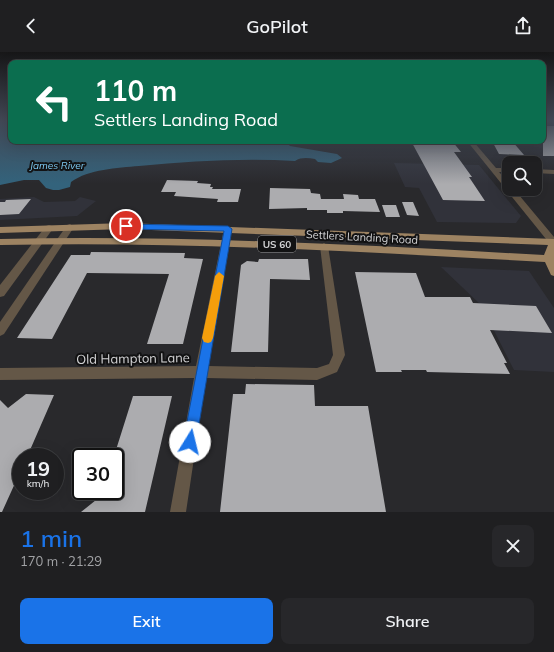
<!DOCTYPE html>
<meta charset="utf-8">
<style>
body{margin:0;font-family:Mulish,sans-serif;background:#27272a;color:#f1f3f6;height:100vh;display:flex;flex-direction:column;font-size:15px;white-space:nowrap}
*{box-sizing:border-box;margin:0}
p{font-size:13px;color:#a1a2a5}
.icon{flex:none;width:22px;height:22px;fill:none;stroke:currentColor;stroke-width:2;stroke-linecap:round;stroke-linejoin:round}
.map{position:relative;height:460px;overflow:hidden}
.sheet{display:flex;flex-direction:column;background:#1f1f21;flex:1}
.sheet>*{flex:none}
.top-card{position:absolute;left:8px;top:8px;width:538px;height:84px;border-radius:8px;box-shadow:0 4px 16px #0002,0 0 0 1px #3c3d3f;background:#0b6e4f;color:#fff;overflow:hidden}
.buttons{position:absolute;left:502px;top:104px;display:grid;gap:8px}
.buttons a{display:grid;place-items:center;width:40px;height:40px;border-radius:8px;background:#1f1f21;box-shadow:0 4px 16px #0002,0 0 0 1px #3c3d3f;font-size:20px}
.speed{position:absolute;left:12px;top:396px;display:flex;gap:8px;font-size:20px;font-weight:700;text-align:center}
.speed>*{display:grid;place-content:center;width:52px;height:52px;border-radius:50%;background:#1f1f21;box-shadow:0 4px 16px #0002,0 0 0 1px #3c3d3f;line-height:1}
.speed small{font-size:10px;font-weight:400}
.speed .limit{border:2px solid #111;border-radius:6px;background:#fff;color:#111}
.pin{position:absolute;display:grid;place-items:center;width:34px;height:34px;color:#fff;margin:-17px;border:2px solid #fff;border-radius:50%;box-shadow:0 1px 4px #0007}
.me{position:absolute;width:44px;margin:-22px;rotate:9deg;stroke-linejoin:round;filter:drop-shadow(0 0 3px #0008)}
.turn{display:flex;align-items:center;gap:14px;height:84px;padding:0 20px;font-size:18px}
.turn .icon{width:52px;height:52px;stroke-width:2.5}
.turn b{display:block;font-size:28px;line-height:34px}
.round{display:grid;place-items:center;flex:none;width:42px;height:42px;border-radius:8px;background:#27272a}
.head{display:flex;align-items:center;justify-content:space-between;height:68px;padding:0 20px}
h1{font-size:24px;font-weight:600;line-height:30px;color:#1a73e8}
.button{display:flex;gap:8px;margin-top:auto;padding:8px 20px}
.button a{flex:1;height:46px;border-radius:8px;background:#1a73e8;color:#fff;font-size:16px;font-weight:600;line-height:46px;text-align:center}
.button a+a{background:#27272a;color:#f1f3f6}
header{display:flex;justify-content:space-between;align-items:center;height:52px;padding:0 20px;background:#1f1f21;font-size:18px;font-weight:600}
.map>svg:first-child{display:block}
.built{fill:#31323a}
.water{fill:#33637c}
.building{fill:#acacaf}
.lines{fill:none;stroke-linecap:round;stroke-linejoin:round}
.minor{fill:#645747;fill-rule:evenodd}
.primary{fill:#9d8362;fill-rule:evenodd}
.route{fill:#1a73e8;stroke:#114b97}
.slow{fill:#f59e0b}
.labels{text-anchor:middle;stroke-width:4;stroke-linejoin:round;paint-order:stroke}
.far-water-label{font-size:10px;font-style:italic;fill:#7ecbf4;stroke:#121213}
.shield{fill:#121213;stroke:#99999b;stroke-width:1}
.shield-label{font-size:10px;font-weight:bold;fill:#d3d3d5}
.street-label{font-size:11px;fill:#d3d3d5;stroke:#121213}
.near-street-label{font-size:13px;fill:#d3d3d5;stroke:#121213}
</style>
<header><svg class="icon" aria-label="back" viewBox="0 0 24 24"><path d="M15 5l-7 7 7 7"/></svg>GoPilot<svg class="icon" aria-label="share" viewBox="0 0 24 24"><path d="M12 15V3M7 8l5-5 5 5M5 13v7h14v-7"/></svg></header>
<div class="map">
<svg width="554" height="460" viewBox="0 0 554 460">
<rect width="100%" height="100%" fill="#29292c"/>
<g class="built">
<path d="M394,111L479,113L521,164L516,171L437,170L419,136L405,135Z"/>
<path d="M34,145L44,150L75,149L80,145L96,149L77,164L0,168V147Z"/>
<path d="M441,215L529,219L554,256V320L514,318L481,253Z"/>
</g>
<path class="water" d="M0,68H11V89H47L72,91L107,89H285L290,94L337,102L342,106L331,111L318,110L315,107C308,106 301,105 295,109C243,106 191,109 139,114C117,116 89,117 71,130L70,135L59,138H53L46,136L39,128H24L0,133Z"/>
<g class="building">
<rect x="543" y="74" width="11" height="30"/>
<path d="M411,89H452L461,100H454L472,125H469L485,149L443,148Z"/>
<path d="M492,89H512L524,103L499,102Z"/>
<path d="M167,128L198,129L197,131L211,132L210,135H213L212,137H241L238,150H217L218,147L174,144L176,140H161Z"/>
<path d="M270,136L310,137L311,141L320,142L321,147H344L343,142L358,143L359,147H375L380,160L343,159V161H327V158H307V156L269,157Z"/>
<path d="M31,147L19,162L0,163V150H5L6,148Z"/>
<path d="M402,150H413L419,164L407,163Z"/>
<path d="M382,153H396L400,165H386Z"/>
<path d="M91,200L185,201L184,206L203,207L183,292H147L169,222L87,221L52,287L17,286L71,203H90Z"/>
<path d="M259,207H308L310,228L270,227L268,300H231L241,213L247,209L258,210Z"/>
<path d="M355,220L416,221L425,245H470L473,251L536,254L552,281L490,278L507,311H504L510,322L427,320L426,318H401L402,320H376Z"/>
<path d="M246,332L314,333L315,354H368L386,460H220L233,342H245Z"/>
<path d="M26,342L54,343L27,405H21V418L2,460H0V348L8,356Z"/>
<path d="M133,344H172L145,460H81L101,444L103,439H115V401Z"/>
</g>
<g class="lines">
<g class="minor">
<path d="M467,89H473L496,116H509V120H499L509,131V137H514L554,185V193L550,192Z"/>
<path d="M535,117L554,118V122L535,121Z"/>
<path d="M70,172L74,175L4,282L0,284V270L67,173Z"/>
<path d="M49,173L52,174L53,176L52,178L4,244L0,245V233L46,174Z"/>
<path d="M228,174L232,177L208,314L317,316L329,312L333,303L320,194L324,191L328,194L345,303L337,320L317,328L206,326L186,460H170L194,326L0,328V316L196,314L224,177Z"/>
</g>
<path class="primary" d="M125,171L554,187V224L551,223L545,210C363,200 182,189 0,193V187C182,183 363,193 544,203L548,193L125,177L0,181V175Z"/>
</g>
<linearGradient id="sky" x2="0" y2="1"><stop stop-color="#171718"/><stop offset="0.52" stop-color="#434956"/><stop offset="1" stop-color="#434956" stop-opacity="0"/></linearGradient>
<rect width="554" height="132" fill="url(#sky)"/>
<path class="route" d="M123,172L228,174L232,177L196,390L194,395L190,397L185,395L183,390L224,179L126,177L122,174Z"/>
<path class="slow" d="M219,220L224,224L213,286L211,290L208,291L204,290L202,286L215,224Z"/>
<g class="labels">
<g class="far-water-label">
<text x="57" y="117">James River</text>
</g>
<rect class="shield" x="258" y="184" width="38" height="16" rx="3"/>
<g class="shield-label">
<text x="277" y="196">US 60</text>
</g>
<g class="street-label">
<text transform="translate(362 185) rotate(3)" y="4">Settlers Landing Road</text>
</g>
<g class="near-street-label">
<text transform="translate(133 306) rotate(-1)" y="5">Old Hampton Lane</text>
</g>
</g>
</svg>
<div class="buttons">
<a><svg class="icon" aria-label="search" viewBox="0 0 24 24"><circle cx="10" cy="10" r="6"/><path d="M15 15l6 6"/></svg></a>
</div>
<div class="speed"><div>19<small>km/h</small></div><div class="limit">30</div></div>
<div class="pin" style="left:126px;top:174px;background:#d93025"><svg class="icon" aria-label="arrive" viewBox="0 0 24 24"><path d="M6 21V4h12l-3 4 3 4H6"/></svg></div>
<svg class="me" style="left:190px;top:390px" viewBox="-20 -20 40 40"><circle r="19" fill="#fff"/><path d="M0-13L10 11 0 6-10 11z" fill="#1a73e8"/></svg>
<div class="top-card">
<div class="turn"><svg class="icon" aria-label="left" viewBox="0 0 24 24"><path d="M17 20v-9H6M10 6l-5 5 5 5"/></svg><div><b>110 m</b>Settlers Landing Road</div></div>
</div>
</div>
<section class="sheet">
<div class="head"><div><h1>1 min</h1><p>170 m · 21:29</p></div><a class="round"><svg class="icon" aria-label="close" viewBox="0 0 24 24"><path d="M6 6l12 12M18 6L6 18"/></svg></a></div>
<div class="button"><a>Exit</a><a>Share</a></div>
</section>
